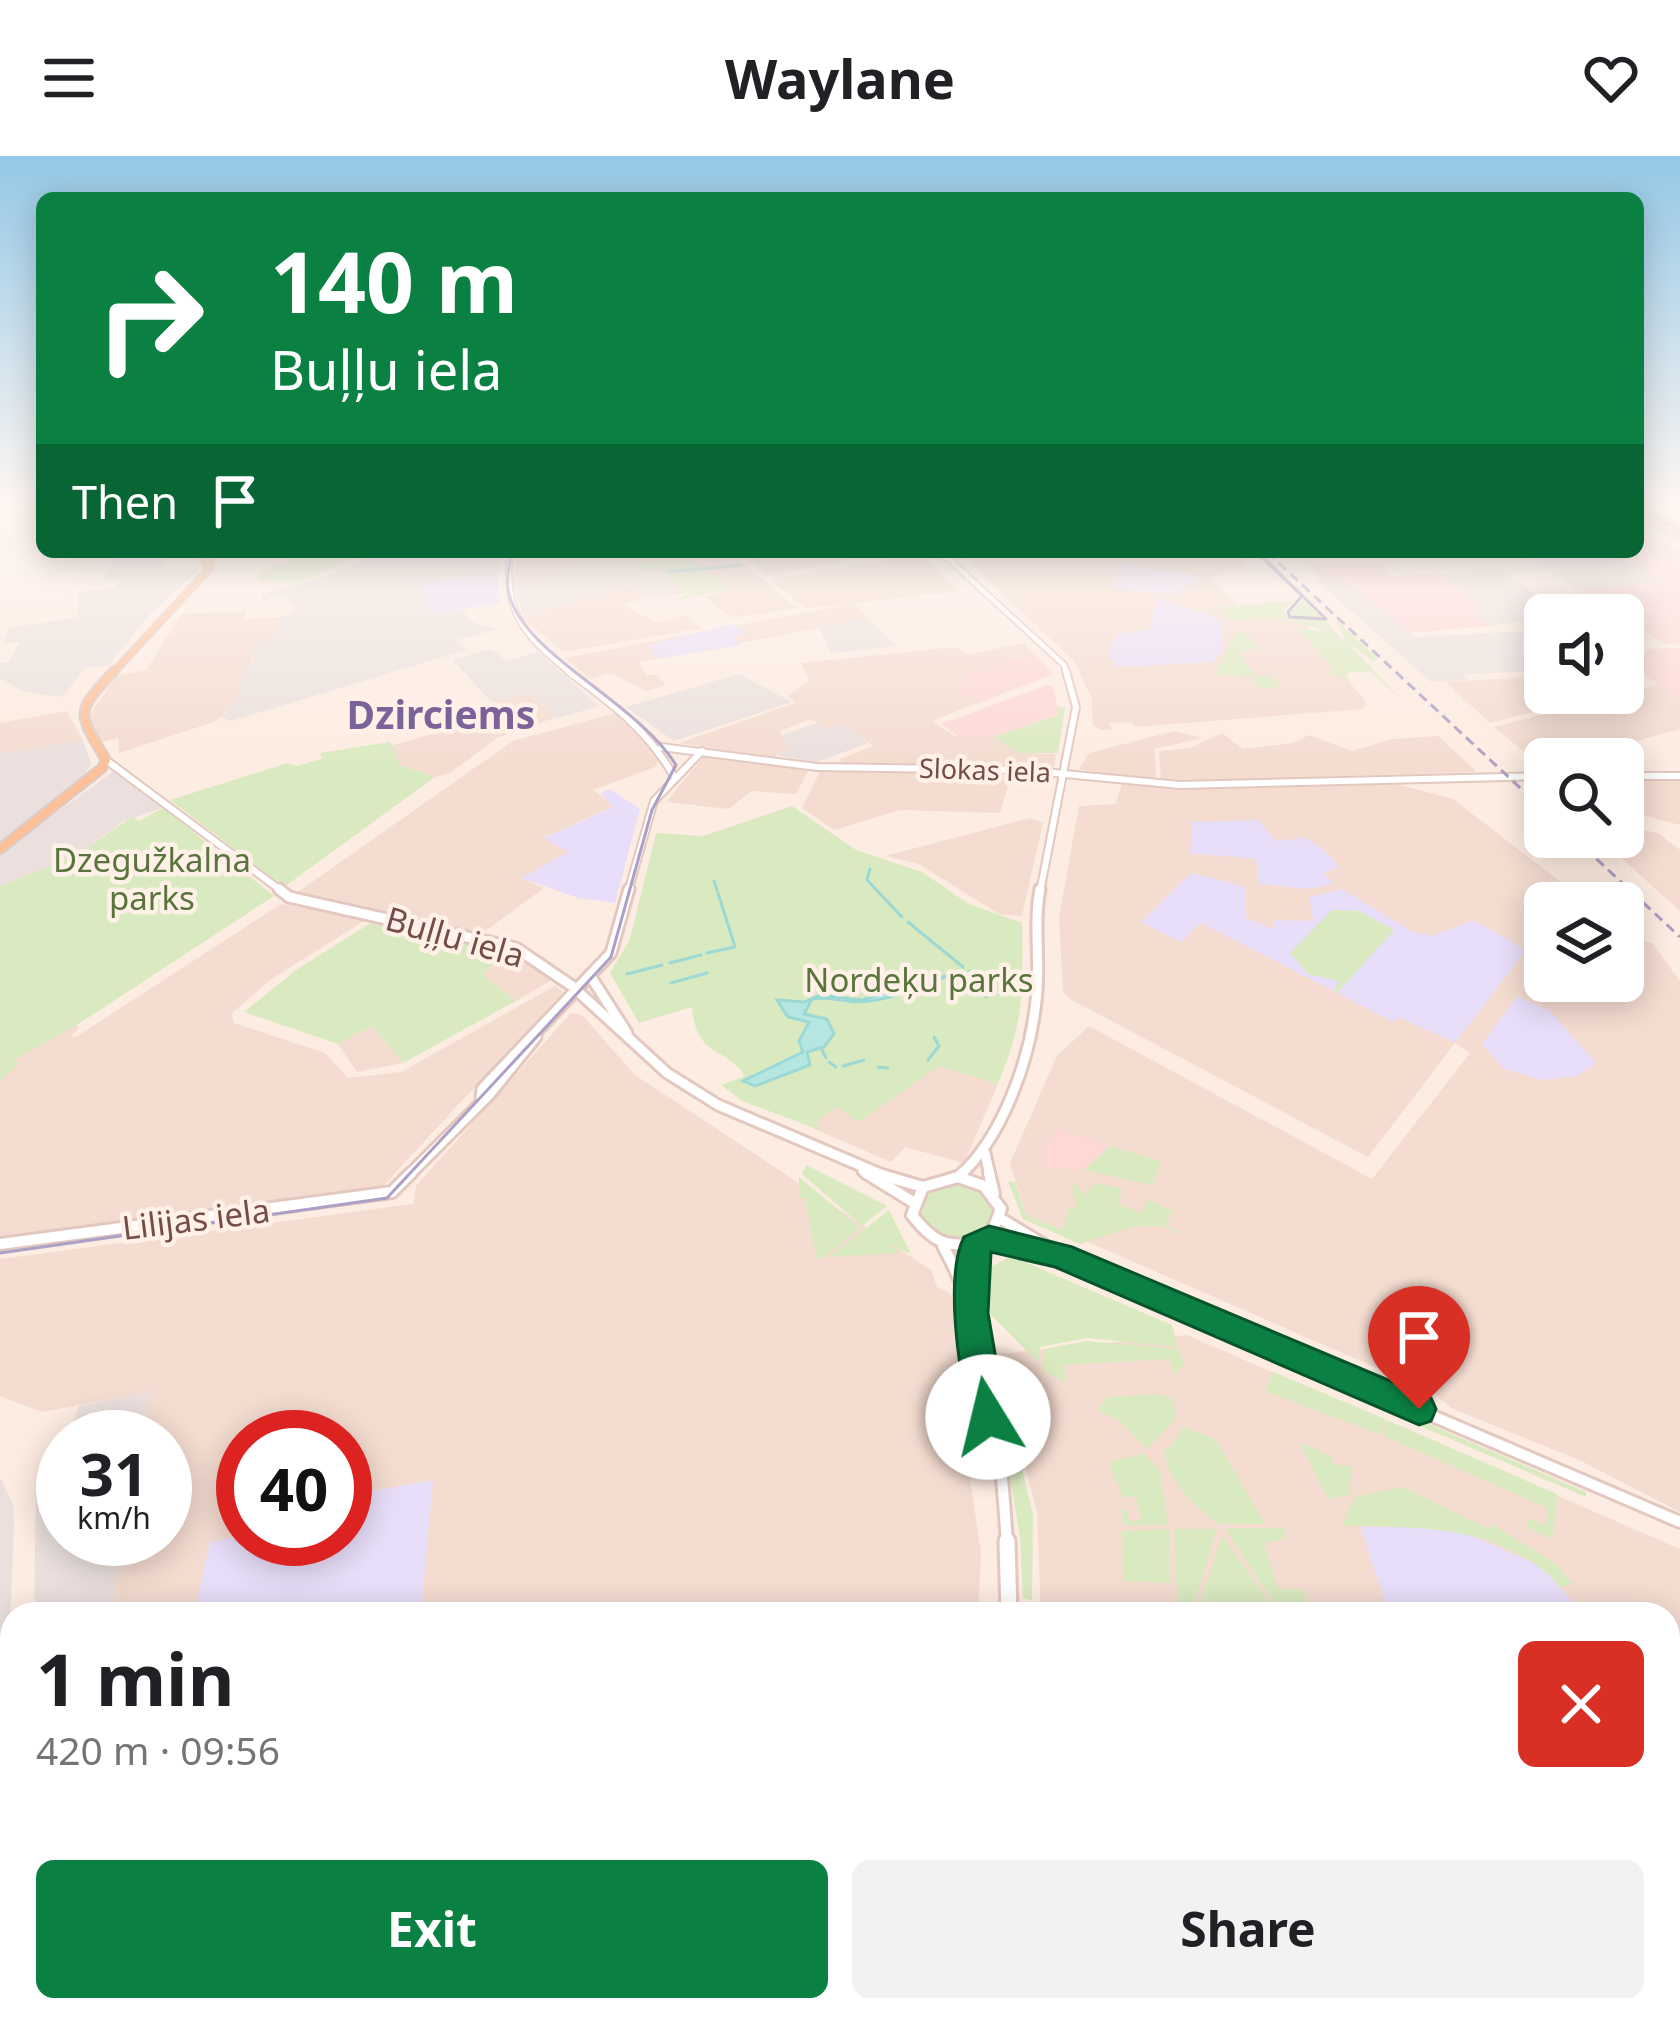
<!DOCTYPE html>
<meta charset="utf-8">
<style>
body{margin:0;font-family:"Noto Sans",sans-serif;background:#f2f2f2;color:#202124;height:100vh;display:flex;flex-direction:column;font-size:45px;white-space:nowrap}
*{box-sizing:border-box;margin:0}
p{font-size:39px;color:#757577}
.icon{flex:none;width:66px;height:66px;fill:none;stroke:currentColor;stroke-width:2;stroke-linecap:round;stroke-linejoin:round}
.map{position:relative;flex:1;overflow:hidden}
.panel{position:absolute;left:0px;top:1446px;width:1680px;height:420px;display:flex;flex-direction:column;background:#fff;border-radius:36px 36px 0 0;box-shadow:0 6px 30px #0003}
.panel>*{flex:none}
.banner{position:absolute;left:36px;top:36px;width:1608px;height:366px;border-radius:18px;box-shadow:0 6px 30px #0003;background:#0b8043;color:#fff;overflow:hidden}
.tools{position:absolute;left:1524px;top:438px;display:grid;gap:24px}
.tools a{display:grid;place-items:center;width:120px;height:120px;border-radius:18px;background:#fff;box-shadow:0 6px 30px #0003;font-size:60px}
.speed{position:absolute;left:36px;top:1254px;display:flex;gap:24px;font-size:60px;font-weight:700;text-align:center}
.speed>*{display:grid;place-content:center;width:156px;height:156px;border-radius:50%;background:#fff;box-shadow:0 6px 30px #0003;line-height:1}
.speed small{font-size:30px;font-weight:400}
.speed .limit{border:18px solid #d22;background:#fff;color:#111}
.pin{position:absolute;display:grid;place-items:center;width:102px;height:102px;color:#fff;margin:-123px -51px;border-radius:50% 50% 50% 0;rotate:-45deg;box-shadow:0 0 12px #0007}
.pin .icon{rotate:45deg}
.me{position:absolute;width:132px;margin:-66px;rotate:351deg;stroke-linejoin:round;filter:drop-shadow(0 0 9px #0008)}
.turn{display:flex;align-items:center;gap:42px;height:252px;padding:0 36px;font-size:54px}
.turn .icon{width:156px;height:156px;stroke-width:2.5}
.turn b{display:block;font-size:84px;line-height:102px}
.then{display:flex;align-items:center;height:114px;padding:0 36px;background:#0003;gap:24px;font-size:45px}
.round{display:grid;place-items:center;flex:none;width:126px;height:126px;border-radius:18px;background:#f2f2f2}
.headline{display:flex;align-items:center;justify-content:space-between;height:204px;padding:0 36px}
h1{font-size:72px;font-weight:700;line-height:90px}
.primary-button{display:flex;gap:24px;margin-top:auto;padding:24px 36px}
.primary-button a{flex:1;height:138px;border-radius:18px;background:#0b8043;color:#fff;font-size:48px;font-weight:700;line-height:138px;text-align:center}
.primary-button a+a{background:#f2f2f2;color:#202124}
header{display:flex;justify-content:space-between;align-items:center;height:156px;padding:0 36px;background:#fff;font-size:54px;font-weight:700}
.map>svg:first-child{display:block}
.residential{fill:#f4dcd0;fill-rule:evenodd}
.commercial{fill:#fdd8d5}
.industrial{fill:#ebe0dd}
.education{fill:#e9def9}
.green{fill:#daeac0}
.water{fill:#b6e6e2;stroke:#9cd8d4;stroke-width:3}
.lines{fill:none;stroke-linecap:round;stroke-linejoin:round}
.stream{stroke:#9cd8d4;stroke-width:3}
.minor-far4-casing{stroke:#e3c8c0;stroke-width:8}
.minor-far3-casing{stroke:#e3c8c0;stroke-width:10}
.minor-far2-casing{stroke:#e3c8c0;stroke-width:15}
.minor-far1-casing{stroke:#e3c8c0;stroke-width:16}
.minor-casing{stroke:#e3c8c0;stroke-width:21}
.major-far1-casing{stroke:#d8cdcc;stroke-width:9}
.major-casing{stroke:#d8cdcc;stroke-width:12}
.minor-far4{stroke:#fff;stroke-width:4.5}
.minor-far3{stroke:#fff;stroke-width:6}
.minor-far2{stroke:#fff;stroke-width:9}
.minor-far1{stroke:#fff;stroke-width:10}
.minor{stroke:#fff;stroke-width:15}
.major-far1{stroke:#fdc098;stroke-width:6}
.major{stroke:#fdc098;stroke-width:8}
.tram{stroke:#aca0c6;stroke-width:3}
.rail{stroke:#aca0c6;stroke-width:3;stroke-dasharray:10 6;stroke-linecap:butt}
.route{fill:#0b8043;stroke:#07532c;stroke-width:3}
.labels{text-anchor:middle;stroke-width:9;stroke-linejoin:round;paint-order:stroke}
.far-street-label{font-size:27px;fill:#744d48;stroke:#fff1e8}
.park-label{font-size:33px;fill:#5a743d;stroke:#fff1e8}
.street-label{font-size:33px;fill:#744d48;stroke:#fff1e8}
.far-district-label{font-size:39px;font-weight:bold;fill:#7a6398;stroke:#fff1e8}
</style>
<header><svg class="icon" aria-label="menu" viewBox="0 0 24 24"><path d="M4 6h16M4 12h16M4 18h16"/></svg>Waylane<svg class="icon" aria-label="heart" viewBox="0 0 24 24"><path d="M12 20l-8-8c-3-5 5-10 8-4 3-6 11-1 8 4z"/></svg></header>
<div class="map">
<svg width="1680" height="1866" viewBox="0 0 1680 1866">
<rect width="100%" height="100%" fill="#fdece1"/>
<g class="residential">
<path d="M517,396H730L797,452L733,462L704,441L729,433L687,402L624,408L665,418L642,415L513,429Z"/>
<path d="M736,396H839L846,404L767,421Z"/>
<path d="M958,396H1235L1249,412L1211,421L1251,463L1283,462L1307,470L1350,517L1346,518L1351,528L1366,546L1363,553L1135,571L1131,566L1109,567L1112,573L1101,574L1093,570L1092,543L1074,505Z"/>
<path d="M922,399L958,435L854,447L868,463L639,506L647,519H657L666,529L646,535L611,517L590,523L565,502L850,448L805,452L769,423Z"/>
<path d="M631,429L649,441L623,449L657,467L683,459L702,472L564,496L521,461Z"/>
<path d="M246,455V463L281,461L275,483L251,499L254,508L245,510L236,544L217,565L119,597L118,582L102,586L89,563L94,552L117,520L146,514L182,458Z"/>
<path d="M1024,487L1037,500L998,505L1003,510L955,532L981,546L932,565L957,581L990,579L1019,597L1056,598L1054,612L842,608L840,603L873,590L844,568L828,573L811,563L780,575L788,591L773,602L679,587L795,547L788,540L809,524L801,507L956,491L967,499Z"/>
<path d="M1545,520V537H1607L1490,567L1445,526Z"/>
<path d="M1660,528L1680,541V573L1573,603H1545L1543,611L1494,571Z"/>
<path d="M529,537L557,561L497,582L450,617L435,621L399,609L390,590L502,558L492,546Z"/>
<path d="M67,555L83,585L0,597V567Z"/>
<path d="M615,557L661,599L655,611L593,634L615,650L545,681L569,696L523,723L544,732L480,779L295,738L513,585Z"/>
<path d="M1174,575L1203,582L1155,593L1156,625L1079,613L1089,597Z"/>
<path d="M1222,577L1243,593L1293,587L1309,579L1352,595L1393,583L1438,580L1477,616L1161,626L1159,595L1190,592Z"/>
<path d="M706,598L808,615L796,638L751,635L729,653L666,646Z"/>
<path d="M820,615H890L1012,617L1000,657L900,654L834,674L802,652Z"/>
<path d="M1680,623V669L1623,654V624Z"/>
<path d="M1381,624L1453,643L1588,747H1545V825H1623V780L1652,787L1680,825V1356L1579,1304L1451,1252L1434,1237L1026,1059L1010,1007L1057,900L1089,870L1372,1023L1470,897L1455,887L1368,1001L1070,843L1063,836L1059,761L1079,650L1116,648L1122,627L1189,633Z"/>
<path d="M1030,662L1043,667L1022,760L999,758L919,708L885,700Z"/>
<path d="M1623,670L1658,677L1680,694V755L1610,692L1623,690L1613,681H1623Z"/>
<path d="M281,748L367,763L270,824L232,857L234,867L325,897L348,922L401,916L555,830L563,836L383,1030L0,1083V925L18,908L12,905L75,868L79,872L71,880L76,881Z"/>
<path d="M510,795L527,803L554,823L516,845L482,818Z"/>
<path d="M571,857L582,859L635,919L931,1114L937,1131L951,1138L960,1195L957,1233L981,1397L978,1458H111L122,1383H165V1281H139L153,1235L42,1256L0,1240V1103L413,1048L416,1030ZM243,1281H345V1383H243Z"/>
<path d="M372,870L403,907L357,916L338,888Z"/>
<path d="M939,909L998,928L964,1007L905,991L891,1006L794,964L801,957L901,934Z"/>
<path d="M1187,1179L1680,1393V1866H1015L1016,1854H1668V1458H1041L1037,1357L997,1198Z"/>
<path d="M12,1607V1854H525L522,1866H0V1614Z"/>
</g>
<g class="commercial">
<path d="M1638,373L1680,395V487L1664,488L1576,433L1665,427L1614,396H1638Z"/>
<path d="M1379,406L1392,420L1436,417L1487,456L1474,458L1491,470L1409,477L1345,422L1321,423L1305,408Z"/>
<path d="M1680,492V541L1624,507L1651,493Z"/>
<path d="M1037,500L1053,518L981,546L954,532L970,524L962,519L978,512L986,516L1001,510L996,505Z"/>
<path d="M1047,529L1053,531L1059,558L993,581H959L941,568Z"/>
<path d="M1056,972L1110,990L1084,1014L1048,1012L1041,998Z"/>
<path d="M525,1854H932L931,1866H522Z"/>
</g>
<g class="industrial">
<path d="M147,396L167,397L165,410L172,413L201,412L148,460L108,510L85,511L63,541L24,536L0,522V507H8L20,486L3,487L9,472L77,461L79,436L115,432L117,426L102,427L115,398Z"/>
<path d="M374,396H502L498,422L433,457L461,453L474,467L499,473L457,484L466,494L231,565L221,561L236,545L245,510L254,507L251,489L274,483L281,461L299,452L283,441L262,445V439L336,417Z"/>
<path d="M1516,396H1614L1667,427L1576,433Z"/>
<path d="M592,404L665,418L687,438L649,441L631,429L524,461L513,429Z"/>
<path d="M1497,414L1501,415L1567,459L1491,470L1473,457L1486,454L1437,418Z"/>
<path d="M1344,422L1415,481L1545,474V515L1462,518L1467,524L1431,526L1315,423Z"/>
<path d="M868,463L896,490L831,497L819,470Z"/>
<path d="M491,493L507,505L538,496L599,550L558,562L529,537L492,546L452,504Z"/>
<path d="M739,518L792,546L674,585L626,551Z"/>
<path d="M816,567L828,573L844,568L868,587L818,606L777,600L788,591L783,579Z"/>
<path d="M83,585L91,608L80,626L0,686V597Z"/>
<path d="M117,613L163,652L124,665L77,699L0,730V697Z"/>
<path d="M153,1234L139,1281H68L79,1250Z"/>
<path d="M63,1293V1383H122L111,1458H34L36,1335Z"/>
<path d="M0,1321L13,1349L14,1370L9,1493L0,1498Z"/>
</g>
<g class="education">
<path d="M1121,409L1200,419L1202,421L1174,438L1112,432Z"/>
<path d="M488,419L498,422L500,447L433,457L418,428Z"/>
<path d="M1158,443L1220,463L1223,493L1213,506L1118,511L1108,499L1112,488L1118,478L1150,473Z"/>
<path d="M734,468L746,477L732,482L742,489L656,503L649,489Z"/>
<path d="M610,633L640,653L615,747L578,742L521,722L568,696L544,682L614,651L600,637Z"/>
<path d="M1258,664L1276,685L1305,682L1320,691L1340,711L1323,717L1334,727L1309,733L1259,728L1256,703L1190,697L1192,666Z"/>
<path d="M1191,717L1246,731V762L1273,773L1274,764L1313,765L1309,741L1342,733L1413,776L1432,780L1473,764L1526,794L1455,887L1399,861L1394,866L1201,767L1181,786L1141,766Z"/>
<path d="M1517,840L1550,855L1596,907L1577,920L1541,924L1504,913L1482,888Z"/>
<path d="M433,1324L421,1458H194L210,1386L243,1380L345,1383V1340Z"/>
<path d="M1360,1371H1453L1542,1411L1583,1458H1389Z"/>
<path d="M1668,1613H1680V1769L1668,1742Z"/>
</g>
<g class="green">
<path d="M307,396H364L299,427L257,425L261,416Z"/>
<path d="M688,402L731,432L675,445L686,438L665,418L620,408Z"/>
<path d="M1305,441L1341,483L1346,484L1336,464L1377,502L1373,506L1346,485L1402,544L1370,515L1346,517L1349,524L1325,515L1334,513L1296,472L1328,476L1283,462L1230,464L1217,450L1295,445L1282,454L1292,463L1291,456Z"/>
<path d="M1243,474L1260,492L1238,496L1257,521H1272L1282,531L1261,533L1251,520L1215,519L1236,475Z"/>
<path d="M1057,550L1065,553L1058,597H1019L993,581L1058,559Z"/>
<path d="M390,586L399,609L435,621L284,731L170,644L288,607L296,610L322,603L320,597Z"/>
<path d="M792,650L856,694L922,716L969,748L1022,767C1023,836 1025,863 998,928L939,910L859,966L837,951L817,964L819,974L742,945L721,929L745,920C724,888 697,904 692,851L639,867L610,817L630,783L656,677L703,680Z"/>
<path d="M163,652L274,740L77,869L14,904L19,908L0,925V730L77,699L132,661L139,665Z"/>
<path d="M1332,754L1359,755L1394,774L1338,836L1333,834L1339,825L1308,818L1290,797Z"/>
<path d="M377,763L510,795L482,818L516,845L403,907L372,870L338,888L244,856L296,814Z"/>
<path d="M1110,990L1161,1005L1152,1029L1084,1014Z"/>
<path d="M806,1009L887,1050L862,1070L802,1018Z"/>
<path d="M799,1021L860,1072L823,1102H816L805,1042H799Z"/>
<path d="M1008,1025L1015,1026L1026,1059L1063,1074L1069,1052L1076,1053L1072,1025L1085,1039L1096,1027L1122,1033L1119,1047L1140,1058L1148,1044L1173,1055L1165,1069L1199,1086L1162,1070H1135L1080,1088L1023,1063Z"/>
<path d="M956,1027C977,1030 994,1041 992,1064L975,1082L938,1080L921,1061L925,1040Z"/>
<path d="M889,1054L911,1098L889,1088L899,1097L829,1101Z"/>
<path d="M1011,1100L1172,1169L1178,1191L1087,1182L1040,1191L1038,1206L990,1158L982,1116Z"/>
<path d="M1238,1159L1429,1240L1438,1251L1236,1166Z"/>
<path d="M1229,1182L1586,1336V1341L1228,1188Z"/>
<path d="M1086,1185L1179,1193L1184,1209L1175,1220L1169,1203L1064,1209L1066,1227L1044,1215L1043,1193Z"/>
<path d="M1274,1216L1385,1263L1382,1279L1265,1235Z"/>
<path d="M995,1231L1009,1261L1033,1358L1032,1444L1023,1442L1020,1381Z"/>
<path d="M1161,1238L1174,1244L1175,1263L1147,1293L1118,1264L1097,1254L1107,1241Z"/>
<path d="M1387,1264L1557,1338L1553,1383L1527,1372V1362L1546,1370L1547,1352L1391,1283L1384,1277Z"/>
<path d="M1182,1270L1216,1284L1265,1368H1219C1191,1347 1170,1328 1164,1294L1172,1290Z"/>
<path d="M1300,1287L1330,1299L1334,1308L1351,1311L1350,1339L1328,1343Z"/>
<path d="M1144,1297L1160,1315L1168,1369H1123L1122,1354H1127L1130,1365L1141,1364L1136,1341H1123L1108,1306Z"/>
<path d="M1402,1331L1489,1373L1492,1368L1559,1410L1571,1427L1561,1432C1504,1368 1421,1371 1342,1370L1354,1341Z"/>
<path d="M1225,1372H1283L1287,1382L1264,1387L1278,1433H1302L1308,1449L1303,1458H1281Z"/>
<path d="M1169,1373L1170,1427L1123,1425L1122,1375Z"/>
<path d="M1174,1373H1217L1191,1458H1178Z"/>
<path d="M1222,1380L1278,1458H1196Z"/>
<path d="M190,1854H503L499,1866H196Z"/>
</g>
<path class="water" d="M953,818C925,828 890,845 860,846C844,846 829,840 812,843L804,858L827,863L834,878L824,891L807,896L810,909L755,930L743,925L803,896L799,885L809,866L788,861L777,844L804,846L820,839L862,844Z"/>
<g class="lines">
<g class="stream">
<path d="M757,396L758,405"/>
<path d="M667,416L742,409"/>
<path d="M870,713L867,724L902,761"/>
<path d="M714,725L717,734"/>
<path d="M908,766L963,811"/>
<path d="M707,797L735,791L718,737"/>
<path d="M670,807L701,799"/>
<path d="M969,815L986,841"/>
<path d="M627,818L662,809"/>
<path d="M671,827L707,817"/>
<path d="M821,892L826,902"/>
<path d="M928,904L939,890L934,881"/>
<path d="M829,906L836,911"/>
<path d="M843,910L864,904"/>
<path d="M878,911L888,912"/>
</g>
<defs>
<g id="minor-far4">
<path d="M510,396C503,458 525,481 572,518"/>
<path d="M941,396L1064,509L1067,518"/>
</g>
<g id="minor-far3">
<path d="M568,515C610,546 647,573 673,619"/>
<path d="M661,591L817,611L1023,614L1180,629L1545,620"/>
<path d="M106,604L283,736"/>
<path d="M1623,620H1680"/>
<path d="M628,736L654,645L702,595"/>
<path d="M1040,736L1076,551L1066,515"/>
</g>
<g id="minor-far2">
<path d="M279,733L289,741L516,792L572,830L667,917L718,949L885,1020"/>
<path d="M591,821L627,877"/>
<path d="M481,941L482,933L611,797L629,733"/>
<path d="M985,997L990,1020"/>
<path d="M863,1015L871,1020"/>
<path d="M408,1020L489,939L536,881"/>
<path d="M959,1020C1003,981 1030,903 1036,845C1041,808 1033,770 1040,733"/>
</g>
<g id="minor-far1">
<path d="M866,1017L913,1046"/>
<path d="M875,1017L923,1031"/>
<path d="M989,1017L994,1038"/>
<path d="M958,1021L963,1017"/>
<path d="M958,1021L984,1030L1001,1053L989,1083C951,1094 936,1090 912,1059L923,1031Z"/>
<path d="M1001,1063L1071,1105L1680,1366"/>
<path d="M989,1083L1059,1100"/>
<path d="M0,1088L392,1036L411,1017"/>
<path d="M943,1090C991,1175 1001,1292 1007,1388"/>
<path d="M972,1157L975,1090"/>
</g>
<g id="minor">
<path d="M1007,1385L1009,1458"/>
<path d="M970,1866L972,1854"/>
</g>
<g id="major-far1">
<path d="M1638,351L1680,371"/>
<path d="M1638,360L1680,382"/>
<path d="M201,396L208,414"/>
<path d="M112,518L211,411V396"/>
</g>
<path id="major" d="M0,693L102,612L106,604C77,555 75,557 114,515"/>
</defs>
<use href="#minor-far4" class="minor-far4-casing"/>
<use href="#minor-far3" class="minor-far3-casing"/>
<use href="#minor-far2" class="minor-far2-casing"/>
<use href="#minor-far1" class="minor-far1-casing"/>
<use href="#minor" class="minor-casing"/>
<use href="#major-far1" class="major-far1-casing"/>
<use href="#major" class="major-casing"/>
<use href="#minor-far4" class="minor-far4"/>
<use href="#minor-far3" class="minor-far3"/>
<use href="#minor-far2" class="minor-far2"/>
<use href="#minor-far1" class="minor-far1"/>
<use href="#minor" class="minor"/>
<use href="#major-far1" class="major-far1"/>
<use href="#major" class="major"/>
<g class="tram">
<path d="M1638,354L1680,374"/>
<path d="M1256,396L1302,440L1288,456L1290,461L1326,463L1258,396"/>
<path d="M0,1097L387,1042L611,801L652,654L676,609C636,544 520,498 508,434C506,422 510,408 511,396"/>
</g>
<g class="rail">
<path d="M1267,396L1545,655"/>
<path d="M1573,681L1680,781"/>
</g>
</g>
<linearGradient id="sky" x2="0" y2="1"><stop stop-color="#94c8e6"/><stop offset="0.57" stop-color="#fef6f2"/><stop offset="1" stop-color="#fef6f2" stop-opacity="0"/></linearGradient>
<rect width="1680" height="610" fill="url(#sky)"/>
<path class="route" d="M989,1070L1072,1091L1431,1242L1436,1253L1431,1265L1419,1269L1055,1111L991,1096L988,1157L1006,1261L1001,1272L988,1277L976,1272C959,1233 944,1120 964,1081Z"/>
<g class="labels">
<g class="far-street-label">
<text transform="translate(985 615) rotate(2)" y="9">Slokas iela</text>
</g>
<g class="park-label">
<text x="152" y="716">Dzegužkalna<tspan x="152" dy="38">parks</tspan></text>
<text x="919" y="836">Nordeķu parks</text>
</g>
<g class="street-label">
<text transform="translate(455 781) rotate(16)" y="12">Buļļu iela</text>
<text transform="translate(196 1063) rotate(-7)" y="12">Lilijas iela</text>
</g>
<g class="far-district-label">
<text x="441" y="573">Dzirciems</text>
</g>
</g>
</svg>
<div class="tools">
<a><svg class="icon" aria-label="sound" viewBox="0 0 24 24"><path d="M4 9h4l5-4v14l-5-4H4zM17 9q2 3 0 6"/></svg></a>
<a><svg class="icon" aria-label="search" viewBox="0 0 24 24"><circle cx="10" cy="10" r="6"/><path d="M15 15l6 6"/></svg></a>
<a><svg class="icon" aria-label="layers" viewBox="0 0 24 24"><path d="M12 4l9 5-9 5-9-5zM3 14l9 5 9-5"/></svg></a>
</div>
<div class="speed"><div>31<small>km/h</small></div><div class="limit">40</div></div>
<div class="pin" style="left:1419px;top:1253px;background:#d93025"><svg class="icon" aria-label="arrive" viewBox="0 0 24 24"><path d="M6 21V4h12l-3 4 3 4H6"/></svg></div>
<svg class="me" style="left:988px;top:1261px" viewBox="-20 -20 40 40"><circle r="19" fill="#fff"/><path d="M0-13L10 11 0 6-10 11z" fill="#0b8043"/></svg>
<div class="banner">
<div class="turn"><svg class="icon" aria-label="right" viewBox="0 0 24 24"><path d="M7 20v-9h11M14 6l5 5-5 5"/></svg><div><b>140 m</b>Buļļu iela</div></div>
<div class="then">Then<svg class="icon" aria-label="arrive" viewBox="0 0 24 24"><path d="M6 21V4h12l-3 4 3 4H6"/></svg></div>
</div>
<section class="panel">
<div class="headline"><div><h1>1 min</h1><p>420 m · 09:56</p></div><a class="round" style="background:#d93025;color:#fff"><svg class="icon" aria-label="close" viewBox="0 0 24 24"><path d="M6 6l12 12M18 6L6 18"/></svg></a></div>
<div class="primary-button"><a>Exit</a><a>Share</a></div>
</section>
</div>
